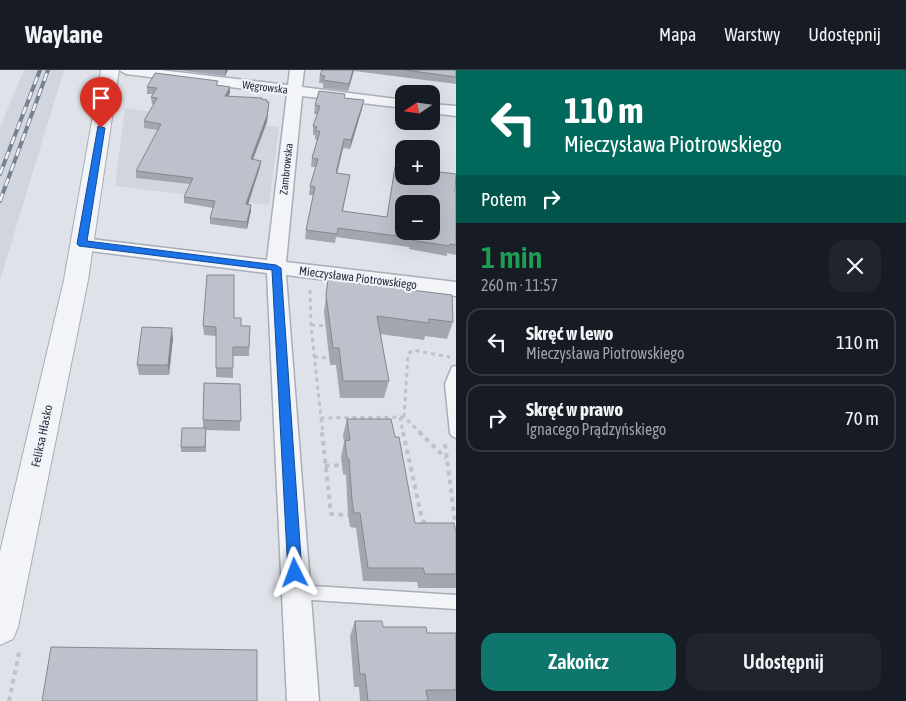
<!DOCTYPE html>
<html lang="pl">
<meta charset="utf-8">
<style>
body{margin:0;font-family:"Asap Condensed",sans-serif;background:#20242c;color:#f1f3f6;height:100vh;display:flex;flex-direction:column;font-size:19px;white-space:nowrap}
*{box-sizing:border-box;margin:0}
p{font-size:16px;color:#9ea1a6}
.icon{flex:none;width:28px;height:28px;fill:none;stroke:currentColor;stroke-width:2;stroke-linecap:round;stroke-linejoin:round}
.map{position:relative;flex:1;overflow:hidden}
.drawer{display:flex;flex-direction:column;background:#171b24;width:450px}
.drawer>*{flex:none}
.hud{background:#00695c;color:#fff;overflow:hidden}
.needle{width:32px;rotate:257deg}
.buttons{position:absolute;left:395px;top:15px;display:grid;gap:10px}
.buttons a{display:grid;place-items:center;width:45px;height:45px;border-radius:10px;background:#171b24;box-shadow:0 5px 20px #0002;font-size:25px}
.pin{position:absolute;display:grid;place-items:center;width:42px;height:42px;color:#fff;margin:-51px -21px;border-radius:50% 50% 50% 0;rotate:-45deg;box-shadow:0 0 5px #0007}
.pin .icon{rotate:45deg}
.me{position:absolute;width:55px;margin:-28px;rotate:357deg;stroke-linejoin:round;filter:drop-shadow(0 0 4px #0008)}
.turn{display:flex;align-items:center;gap:18px;height:105px;padding:0 25px;font-size:22px}
.turn .icon{width:65px;height:65px;stroke-width:2.5}
.turn b{display:block;font-size:35px;line-height:42px}
.then{display:flex;align-items:center;height:48px;padding:0 25px;background:#0003;gap:10px;font-size:19px}
.round{display:grid;place-items:center;flex:none;width:52px;height:52px;border-radius:15px;background:#20242c}
.head{display:flex;align-items:center;justify-content:space-between;height:85px;padding:0 25px}
h1{font-size:30px;font-weight:600;line-height:38px;color:#1e9e55}
.cta{display:flex;gap:10px;margin-top:auto;padding:10px 25px}
.cta a{flex:1;height:58px;border-radius:15px;background:#0f766e;color:#fff;font-size:20px;font-weight:600;line-height:58px;text-align:center}
.cta a+a{background:#20242c;color:#f1f3f6}
ul{padding:0;list-style:none}
li{display:flex;align-items:center;gap:15px;height:68px;margin:0 10px 8px;padding:0 15px;border:2px solid #363941;border-radius:15px}
li div{flex:1}
li b{display:block;font-size:19px}
li em{font-style:normal}
header{display:flex;align-items:center;gap:30px;box-sizing:border-box;height:70px;padding:0 25px;background:#171b24;border-bottom:1px solid #363941}
header strong{font-size:24px}
nav{display:flex;gap:28px;margin-inline-start:auto;font-size:18px}
main{display:flex;flex:1;min-height:0}
.map>svg:first-child{display:block}
.built{fill:#d1d5de}
.lines{fill:none;stroke-linecap:round;stroke-linejoin:round}
.service-casing{stroke:#a8adb7;stroke-width:3}
.minor-casing{stroke:#a8adb7;stroke-width:3}
.tertiary-casing{stroke:#a8adb7;stroke-width:2}
.path-far1{stroke:#bdc1c8;stroke-width:3;stroke-dasharray:4 4;stroke-linecap:butt}
.path{stroke:#bdc1c8;stroke-width:4;stroke-dasharray:4.5 4.5;stroke-linecap:butt}
.service{fill:#f2f4f7;fill-rule:evenodd}
.minor{fill:#f2f4f7;fill-rule:evenodd}
.tertiary{fill:#f2f4f7;fill-rule:evenodd}
.rail-casing{stroke:#788193;stroke-width:4}
.rail{stroke:#eff2f6;stroke-width:2.5;stroke-dasharray:8;stroke-linecap:butt}
.wall{fill:#a2a6af}
.shaded-wall{fill:#84878f}
.building{fill:#bcc1cc;stroke:#84878f;fill-rule:evenodd}
.route{fill:#1a73e8;stroke:#114b97}
.labels{text-anchor:middle;stroke-width:4.5;stroke-linejoin:round;paint-order:stroke}
.far-street-label{font-size:11px;fill:#282f41;stroke:#eff2f6}
.street-label{font-size:12px;fill:#282f41;stroke:#eff2f6}
</style>
<header>
<strong>Waylane</strong>
<nav><a>Mapa</a><a>Warstwy</a><a>Udostępnij</a></nav>
</header>
<main>
<div class="map">
<svg width="456" height="631" viewBox="0 0 456 631">
<rect width="100%" height="100%" fill="#dfe3e9"/>
<g class="built">
<path d="M24,0H64L0,210V57Z"/>
<path d="M125,38L279,57L269,135L115,116Z"/>
</g>
<g class="lines">
<defs>
<g id="service">
<path d="M456,296V368L452,366L450,363L445,314L452,297Z"/>
<path d="M296,515L456,525V539L296,529L291,527L289,522L291,517Z"/>
</g>
<g id="minor">
<path d="M119,0H160L288,15L290,0H304L302,17L404,30V38L302,26L286,192L456,212V226L286,205L319,631H287L267,203L82,180L75,178L73,174L75,170L82,168L267,190L287,24L126,4Z"/>
<path d="M431,34L456,36V46L431,43Z"/>
</g>
<path id="tertiary" d="M101,0H119L88,210L18,557L13,569L0,575V482L64,210Z"/>
</defs>
<use href="#service" class="service-casing"/>
<use href="#minor" class="minor-casing"/>
<use href="#tertiary" class="tertiary-casing"/>
<g class="path-far1">
<path d="M310,220L311,255L321,348L404,347L421,363"/>
<path d="M311,255L328,256"/>
<path d="M314,287L329,288"/>
<path d="M400,347L403,363"/>
<path d="M404,347L408,284L413,280L450,287"/>
<path d="M321,348L323,363"/>
</g>
<g class="path">
<path d="M322,362L331,444L348,445"/>
<path d="M403,362L422,449L426,455"/>
<path d="M419,362L446,388"/>
<path d="M445,374L455,451L452,455"/>
<path d="M325,396L342,395"/>
<path d="M9,631L20,578"/>
</g>
<use href="#service" class="service"/>
<use href="#minor" class="minor"/>
<use href="#tertiary" class="tertiary"/>
<defs>
<g id="rail">
<path d="M0,104L40,0"/>
<path d="M0,131L48,0"/>
</g>
</defs>
<use href="#rail" class="rail-casing"/>
<use href="#rail" class="rail"/>
</g>
<g class="wall">
<path d="M176,0H228L225,6Z"/>
<path d="M322,0H456V14L354,1L348,21L323,18V13H319L320,5Z"/>
<path d="M218,15L230,17V23L228,26L262,29L267,32H269L267,52L253,90L261,91L260,97L248,134L251,135V141L247,159L210,154V148L213,138L184,133V127L190,114L136,108V101L158,60L144,58V51L154,34H152L151,27L153,24H147V17Z"/>
<path d="M345,28L362,39L350,79L343,78L337,103L350,105L343,141L387,147L395,97L403,98L404,93L456,122V185L447,183V186L409,179V177L336,167L335,173L305,169L306,160L313,125H309L310,116L316,97H311L312,88L317,70L315,69V65H313V56L317,44H314L315,35Z"/>
<path d="M328,210L453,252L447,269L425,266L424,270L380,264L389,311L384,328H340L336,295H330L324,242Z"/>
<path d="M203,256H250L249,286H233V308L216,307V266L204,265Z"/>
<path d="M173,268L169,305H139L137,295Z"/>
<path d="M240,314V361L206,360V382H181V377L203,358V350Z"/>
<path d="M347,349L395,367L415,453L456,462V518H418L417,512L363,511L356,458L350,457L348,445L346,405L343,404L341,387L344,372L343,365Z"/>
<path d="M355,551L383,557L427,563H456V631H360L359,617H354L350,566Z"/>
</g>
<g class="shaded-wall">
<path d="M225,0H228L225,6Z"/>
<path d="M353,0H354L348,21L349,14Z"/>
<path d="M230,17V23L225,32V26Z"/>
<path d="M364,30L362,39L350,79L351,70Z"/>
<path d="M269,32L267,52L250,96L251,89Z"/>
<path d="M344,69L343,78L335,112L336,103Z"/>
<path d="M261,91L260,97L246,141V134Z"/>
<path d="M251,135V141L247,159V152Z"/>
<path d="M172,258L173,268L169,305L168,295Z"/>
</g>
<g class="building">
<path d="M322,0H353L349,14L323,10L325,6L320,5Z"/>
<path d="M405,0H456V7Z"/>
<path d="M155,3L218,11L216,15L230,17L225,26L262,28L261,29L267,30V32H269L267,46L251,89L261,91L246,134L251,135L247,152L210,148L215,131L184,127L193,108L136,101L161,54L144,51L157,28L151,27L157,18L147,17Z"/>
<path d="M319,21L345,24L344,28L364,30L351,70L344,69L336,103L350,105L342,141L387,147L395,97L403,98L404,94V106H431V101L456,104L455,122H456V175L450,174L449,176L411,170L412,168L338,158L337,164L306,160L315,117L310,116L318,89L312,88L320,61H315L317,57L313,56L320,36L315,35ZM404,134H431V161H404Z"/>
<path d="M207,205H234V248H241V256H250L249,277H233V298H216V257L203,256Z"/>
<path d="M328,210L452,225L453,252L429,249V253L377,246L389,311H343L339,278H333L326,225Z"/>
<path d="M142,257L172,258L168,295H137Z"/>
<path d="M204,313L240,314L241,351L203,350Z"/>
<path d="M347,349H391L395,367H399L415,453H454L456,462V504H425L423,498H368L360,443H354L352,430L349,389H347L345,371L350,370Z"/>
<path d="M182,358H206L205,377H181Z"/>
<path d="M355,551H382L383,557H426L427,563H456V620H426L428,631H368L365,604H360Z"/>
<path d="M51,577L257,580V631H42Z"/>
</g>
<path class="route" d="M98,56L105,58L87,171L276,195L281,198L302,503L300,508L295,510L290,508L288,503L272,200L79,176L77,174Z"/>
<g class="labels">
<g class="far-street-label">
<text transform="translate(265 17) rotate(7)" y="4">Węgrowska</text>
<text transform="translate(286 99) rotate(-84)" y="4">Zambrowska</text>
</g>
<g class="street-label">
<text transform="translate(358 208) rotate(7)" y="4">Mieczysława Piotrowskiego</text>
<text transform="translate(42 366) rotate(-78)" y="4">Feliksa Hłasko</text>
</g>
</g>
</svg>
<div class="buttons">
<a><svg class="needle" viewBox="-14 -14 28 28"><path d="M0-13l5 13h-10z" fill="#e53935"/><path d="M0 13l5-13h-10z" fill="#9ea1a6"/></svg></a>
<a>+</a>
<a>−</a>
</div>
<div class="pin" style="left:101px;top:58px;background:#d93025"><svg class="icon" aria-label="arrive" viewBox="0 0 24 24"><path d="M6 21V4h12l-3 4 3 4H6"/></svg></div>
<svg class="me" style="left:295px;top:503px" viewBox="-20 -20 40 40"><path d="M0-17L14 15 0 8-14 15z" fill="#1a73e8" stroke="#fff" stroke-width="4"/></svg>
</div>
<section class="drawer">
<div class="hud">
<div class="turn"><svg class="icon" aria-label="left" viewBox="0 0 24 24"><path d="M17 20v-9H6M10 6l-5 5 5 5"/></svg><div><b>110 m</b>Mieczysława Piotrowskiego</div></div>
<div class="then">Potem<svg class="icon" aria-label="right" viewBox="0 0 24 24"><path d="M7 20v-9h11M14 6l5 5-5 5"/></svg></div>
</div>
<div class="head"><div><h1>1 min</h1><p>260 m · 11:57</p></div><a class="round"><svg class="icon" aria-label="close" viewBox="0 0 24 24"><path d="M6 6l12 12M18 6L6 18"/></svg></a></div>
<ul>
<li><svg class="icon" aria-label="left" viewBox="0 0 24 24"><path d="M17 20v-9H6M10 6l-5 5 5 5"/></svg><div><b>Skręć w lewo</b><p>Mieczysława Piotrowskiego</p></div><em>110 m</em></li>
<li><svg class="icon" aria-label="right" viewBox="0 0 24 24"><path d="M7 20v-9h11M14 6l5 5-5 5"/></svg><div><b>Skręć w prawo</b><p>Ignacego Prądzyńskiego</p></div><em>70 m</em></li>
</ul>
<div class="cta"><a>Zakończ</a><a>Udostępnij</a></div>
</section>
</main>
